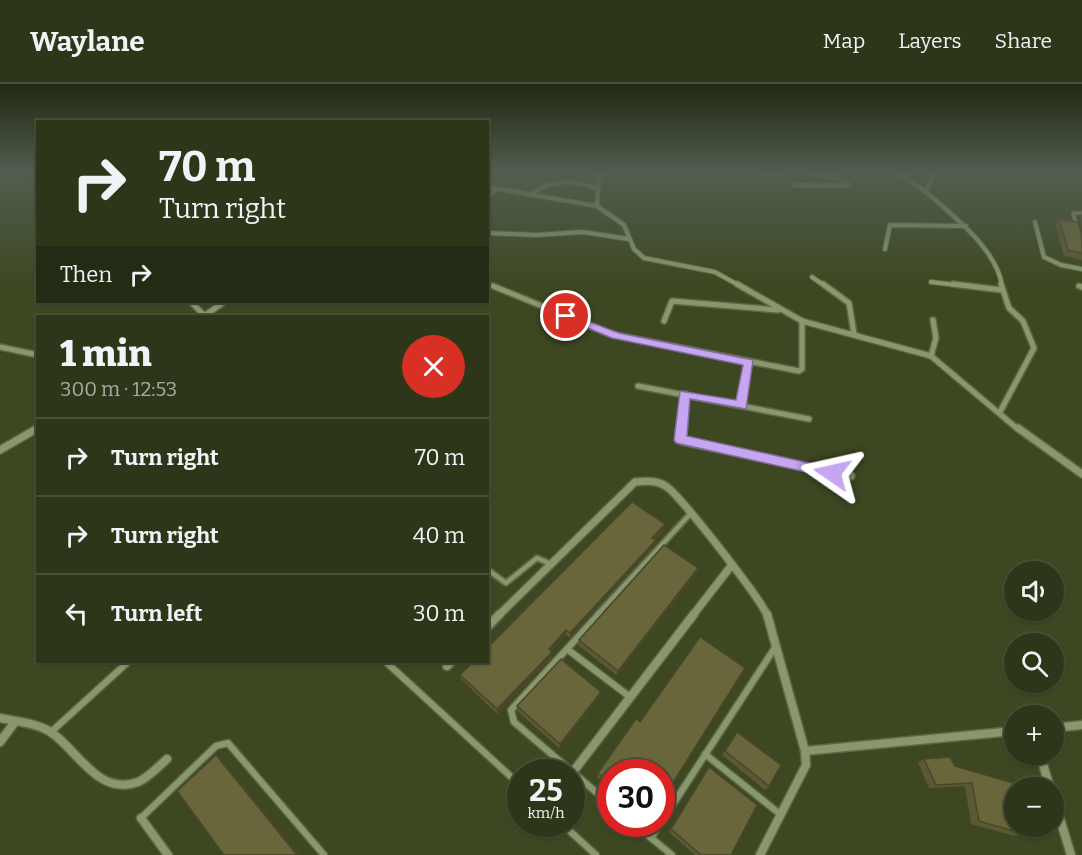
<!DOCTYPE html>
<meta charset="utf-8">
<style>
body{margin:0;font-family:Bitter,serif;background:#363e23;color:#f1f3f6;height:100vh;display:flex;flex-direction:column;font-size:22px;white-space:nowrap}
*{box-sizing:border-box;margin:0}
p{font-size:20px;color:#a7aba2}
.icon{flex:none;width:33px;height:33px;fill:none;stroke:currentColor;stroke-width:2;stroke-linecap:round;stroke-linejoin:round}
.map{position:relative;flex:1;overflow:hidden}
.drawer{position:absolute;left:36px;top:231px;width:453px;height:348px;display:flex;flex-direction:column;background:#2e361a;border-radius:0px;box-shadow:0 2px 4px #0004,0 0 0 2px #495039}
.drawer>*{flex:none}
.banner{position:absolute;left:36px;top:36px;width:453px;height:183px;border-radius:0px;box-shadow:0 2px 4px #0004,0 0 0 2px #495039;background:#2e361a;color:#f1f3f6;overflow:hidden}
.buttons{position:absolute;left:1004px;top:477px;display:grid;gap:12px}
.buttons a{display:grid;place-items:center;width:60px;height:60px;border-radius:50%;background:#2e361a;box-shadow:0 2px 4px #0004,0 0 0 2px #495039;font-size:30px}
.speed{position:absolute;left:507px;top:675px;display:flex;gap:12px;font-size:30px;font-weight:700;text-align:center}
.speed>*{display:grid;place-content:center;width:78px;height:78px;border-radius:50%;background:#2e361a;box-shadow:0 2px 4px #0004,0 0 0 2px #495039;line-height:1}
.speed small{font-size:15px;font-weight:400}
.speed .limit{border:9px solid #d22;background:#fff;color:#111}
.pin{position:absolute;display:grid;place-items:center;width:51px;height:51px;color:#fff;margin:-26px;border:3px solid #fff;border-radius:50%;box-shadow:0 2px 6px #0007}
.me{position:absolute;width:66px;margin:-33px;rotate:281deg;stroke-linejoin:round;filter:drop-shadow(0 0 4px #0008)}
.turn{display:flex;align-items:center;gap:21px;height:126px;padding:0 24px;font-size:27px}
.turn .icon{width:78px;height:78px;stroke-width:2.5}
.turn b{display:block;font-size:42px;line-height:51px}
.then{display:flex;align-items:center;height:57px;padding:0 24px;background:#0003;gap:12px;font-size:22px}
.round{display:grid;place-items:center;flex:none;width:63px;height:63px;border-radius:32px;background:#363e23}
.summary{display:flex;align-items:center;justify-content:space-between;height:102px;padding:0 24px}
h1{font-size:36px;font-weight:800;line-height:45px}
ul{padding:0;list-style:none}
li{display:flex;align-items:center;gap:18px;height:78px;padding:0 24px;border-top:2px solid #495039}
li div{flex:1}
li b{display:block;font-size:22px}
li em{font-style:normal}
header{display:flex;align-items:center;gap:36px;box-sizing:border-box;height:84px;padding:0 30px;background:#2e361a;border-bottom:2px solid #495039}
header strong{font-size:28px}
nav{display:flex;gap:33px;margin-inline-start:auto;font-size:21px}
.map>svg:first-child{display:block}
.lines{fill:none;stroke-linecap:round;stroke-linejoin:round}
.lane-far2-casing{stroke:#5c6544;stroke-width:5}
.lane-far1-casing{stroke:#5c6544;stroke-width:8}
.lane-casing{stroke:#5c6544;stroke-width:9}
.street-far3-casing{stroke:#5c6544;stroke-width:6}
.street-far2-casing{stroke:#5c6544;stroke-width:8}
.street-far1-casing{stroke:#5c6544;stroke-width:10}
.street-casing{stroke:#5c6544;stroke-width:11}
.lane-far2{stroke:#89976d;stroke-width:3}
.lane-far1{stroke:#89976d;stroke-width:4.5}
.lane{stroke:#89976d;stroke-width:6}
.street-far3{stroke:#89976d;stroke-width:4}
.street-far2{stroke:#89976d;stroke-width:5}
.street-far1{stroke:#89976d;stroke-width:7}
.street{stroke:#89976d;stroke-width:8}
.wall{fill:#5b5833}
.shaded-wall{fill:#4a4729}
.building{fill:#6a663b;stroke:#4a4729;stroke-width:1.5}
.route{fill:#c6a6f0;stroke:#816c9c;stroke-width:1.5}
</style>
<header>
<strong>Waylane</strong>
<nav><a>Map</a><a>Layers</a><a>Share</a></nav>
</header>
<div class="map">
<svg width="1082" height="771" viewBox="0 0 1082 771">
<rect width="100%" height="100%" fill="#3d4822"/>
<g class="lines">
<defs>
<path id="lane-far2" d="M1077,143L1073,129H1082"/>
<g id="lane-far1">
<path d="M488,486L506,499L537,474L551,480"/>
<path d="M597,531L691,429"/>
</g>
<g id="lane">
<path d="M599,530L511,626L514,638L610,720"/>
<path d="M567,565L630,613"/>
<path d="M386,578L520,701"/>
<path d="M51,648L128,578"/>
<path d="M705,670L780,730"/>
<path d="M141,734L216,662L228,659L324,771"/>
<path d="M662,737L776,562"/>
<path d="M562,740L596,771"/>
<path d="M634,740L672,771"/>
<path d="M651,754L660,740"/>
</g>
<g id="street-far3">
<path d="M763,90H783"/>
<path d="M811,90L838,94L849,101"/>
<path d="M900,90L926,108"/>
<path d="M934,90L926,108C953,132 997,165 1002,202"/>
<path d="M794,101H849"/>
<path d="M488,103L597,122L624,141L634,165L644,174L715,188L740,202"/>
<path d="M532,110C551,95 577,95 599,106"/>
<path d="M488,112L496,105"/>
<path d="M597,122L599,90"/>
<path d="M1035,138L1044,173L1061,181L1082,185"/>
<path d="M488,149L536,151L583,148L629,155"/>
<path d="M885,165L890,141L966,142"/>
<path d="M812,193L825,202"/>
<path d="M931,198L966,202"/>
</g>
<g id="street-far2">
<path d="M737,200L802,237L931,272L1019,346"/>
<path d="M823,200L849,219L854,250"/>
<path d="M953,200L1002,206"/>
<path d="M493,202L610,250L799,287L802,285V237"/>
<path d="M1079,202L1082,203"/>
<path d="M191,218L205,232"/>
<path d="M204,232L224,218"/>
<path d="M664,237L672,217L778,226"/>
<path d="M0,263L38,271"/>
<path d="M931,272L936,254L933,236"/>
<path d="M638,302L809,335"/>
<path d="M741,322L749,279"/>
<path d="M1000,328L1034,264L1023,237L1009,224L1001,200"/>
<path d="M35,346L38,344"/>
<path d="M680,346L685,310"/>
</g>
<g id="street-far1">
<path d="M680,344L679,353L682,357L851,392"/>
<path d="M1018,344L1082,390"/>
<path d="M0,366L38,344"/>
<path d="M499,531L635,398C645,397 658,396 667,403C682,414 760,514 767,531"/>
<path d="M693,531L731,482"/>
</g>
<g id="street">
<path d="M488,542L500,530"/>
<path d="M447,582L451,578"/>
<path d="M0,634C16,637 35,639 49,647C77,664 97,713 138,698C148,694 159,682 167,675"/>
<path d="M1053,644L1082,641"/>
<path d="M0,658L15,638"/>
<path d="M805,667L1014,647"/>
<path d="M1040,670L1050,704"/>
<path d="M573,688L694,530"/>
<path d="M1053,712L1071,771"/>
<path d="M141,734L168,771"/>
<path d="M760,771L806,681L805,667L767,530"/>
</g>
</defs>
<use href="#lane-far2" class="lane-far2-casing"/>
<use href="#lane-far1" class="lane-far1-casing"/>
<use href="#lane" class="lane-casing"/>
<use href="#street-far3" class="street-far3-casing"/>
<use href="#street-far2" class="street-far2-casing"/>
<use href="#street-far1" class="street-far1-casing"/>
<use href="#street" class="street-casing"/>
<use href="#lane-far2" class="lane-far2"/>
<use href="#lane-far1" class="lane-far1"/>
<use href="#lane" class="lane"/>
<use href="#street-far3" class="street-far3"/>
<use href="#street-far2" class="street-far2"/>
<use href="#street-far1" class="street-far1"/>
<use href="#street" class="street"/>
</g>
<g class="wall">
<path d="M1082,130V142L1080,133Z"/>
<path d="M1059,135L1082,152V176L1064,172L1055,140Z"/>
<path d="M664,446L655,456L654,462L570,554L566,551L551,567L552,568V573L497,630L461,595L460,591Z"/>
<path d="M696,490L616,591L578,561L579,556Z"/>
<path d="M601,608L600,612L559,664L517,627V622Z"/>
<path d="M737,648L769,702L765,706L722,671Z"/>
<path d="M924,675L955,682L1024,750L1015,752L971,740L965,702L929,704L918,678Z"/>
<path d="M709,683L731,771H695L669,748Z"/>
<path d="M610,688V704L597,693L598,689Z"/>
</g>
<g class="shaded-wall">
<path d="M665,440L664,446L651,460L652,454Z"/>
<path d="M656,456L654,462L570,554V549Z"/>
<path d="M698,484L696,490L616,591L618,587Z"/>
<path d="M566,546V551L548,570L549,565Z"/>
<path d="M552,568V573L497,630V625Z"/>
<path d="M601,608L600,612L559,664L560,660Z"/>
<path d="M216,671L222,675L300,771H297Z"/>
</g>
<g class="building">
<path d="M1059,135L1078,138L1082,152V169L1068,166Z"/>
<path d="M632,418L665,440L652,454L656,456L570,549L566,546L549,565L552,568L497,625L460,591L473,578H488V563Z"/>
<path d="M664,461L698,484L618,587L579,556Z"/>
<path d="M700,553L745,584L662,716V688H610V700L598,689L636,635L640,638Z"/>
<path d="M561,575L601,608L560,660L517,622Z"/>
<path d="M737,648L781,681L769,702L725,667Z"/>
<path d="M216,671L297,771H224L177,707Z"/>
<path d="M950,673L955,682L1013,699L1014,704V742H1023L1024,750L979,737L972,699L936,701L924,675Z"/>
<path d="M709,683L757,721L731,771H701L671,745Z"/>
</g>
<linearGradient id="sky" x2="0" y2="1"><stop stop-color="#222813"/><stop offset="0.45" stop-color="#515e4f"/><stop offset="1" stop-color="#515e4f" stop-opacity="0"/></linearGradient>
<rect width="1082" height="198" fill="url(#sky)"/>
<path class="route" d="M566,229L619,249L753,276L746,325L690,315L687,352L832,384L837,385V392L832,394L676,359L674,356L680,307L736,316L743,281L612,254L563,234L561,232Z"/>
</svg>
<div class="buttons">
<a><svg class="icon" aria-label="sound" viewBox="0 0 24 24"><path d="M4 9h4l5-4v14l-5-4H4zM17 9q2 3 0 6"/></svg></a>
<a><svg class="icon" aria-label="search" viewBox="0 0 24 24"><circle cx="10" cy="10" r="6"/><path d="M15 15l6 6"/></svg></a>
<a>+</a>
<a>−</a>
</div>
<div class="speed"><div>25<small>km/h</small></div><div class="limit">30</div></div>
<div class="pin" style="left:566px;top:232px;background:#d93025"><svg class="icon" aria-label="arrive" viewBox="0 0 24 24"><path d="M6 21V4h12l-3 4 3 4H6"/></svg></div>
<svg class="me" style="left:832px;top:389px" viewBox="-20 -20 40 40"><path d="M0-17L14 15 0 8-14 15z" fill="#c6a6f0" stroke="#fff" stroke-width="4"/></svg>
<div class="banner">
<div class="turn"><svg class="icon" aria-label="right" viewBox="0 0 24 24"><path d="M7 20v-9h11M14 6l5 5-5 5"/></svg><div><b>70 m</b>Turn right</div></div>
<div class="then">Then<svg class="icon" aria-label="right" viewBox="0 0 24 24"><path d="M7 20v-9h11M14 6l5 5-5 5"/></svg></div>
</div>
<section class="drawer">
<div class="summary"><div><h1>1 min</h1><p>300 m · 12:53</p></div><a class="round" style="background:#d93025;color:#fff"><svg class="icon" aria-label="close" viewBox="0 0 24 24"><path d="M6 6l12 12M18 6L6 18"/></svg></a></div>
<ul>
<li><svg class="icon" aria-label="right" viewBox="0 0 24 24"><path d="M7 20v-9h11M14 6l5 5-5 5"/></svg><div><b>Turn right</b></div><em>70 m</em></li>
<li><svg class="icon" aria-label="right" viewBox="0 0 24 24"><path d="M7 20v-9h11M14 6l5 5-5 5"/></svg><div><b>Turn right</b></div><em>40 m</em></li>
<li><svg class="icon" aria-label="left" viewBox="0 0 24 24"><path d="M17 20v-9H6M10 6l-5 5 5 5"/></svg><div><b>Turn left</b></div><em>30 m</em></li>
</ul>
</section>
</div>
